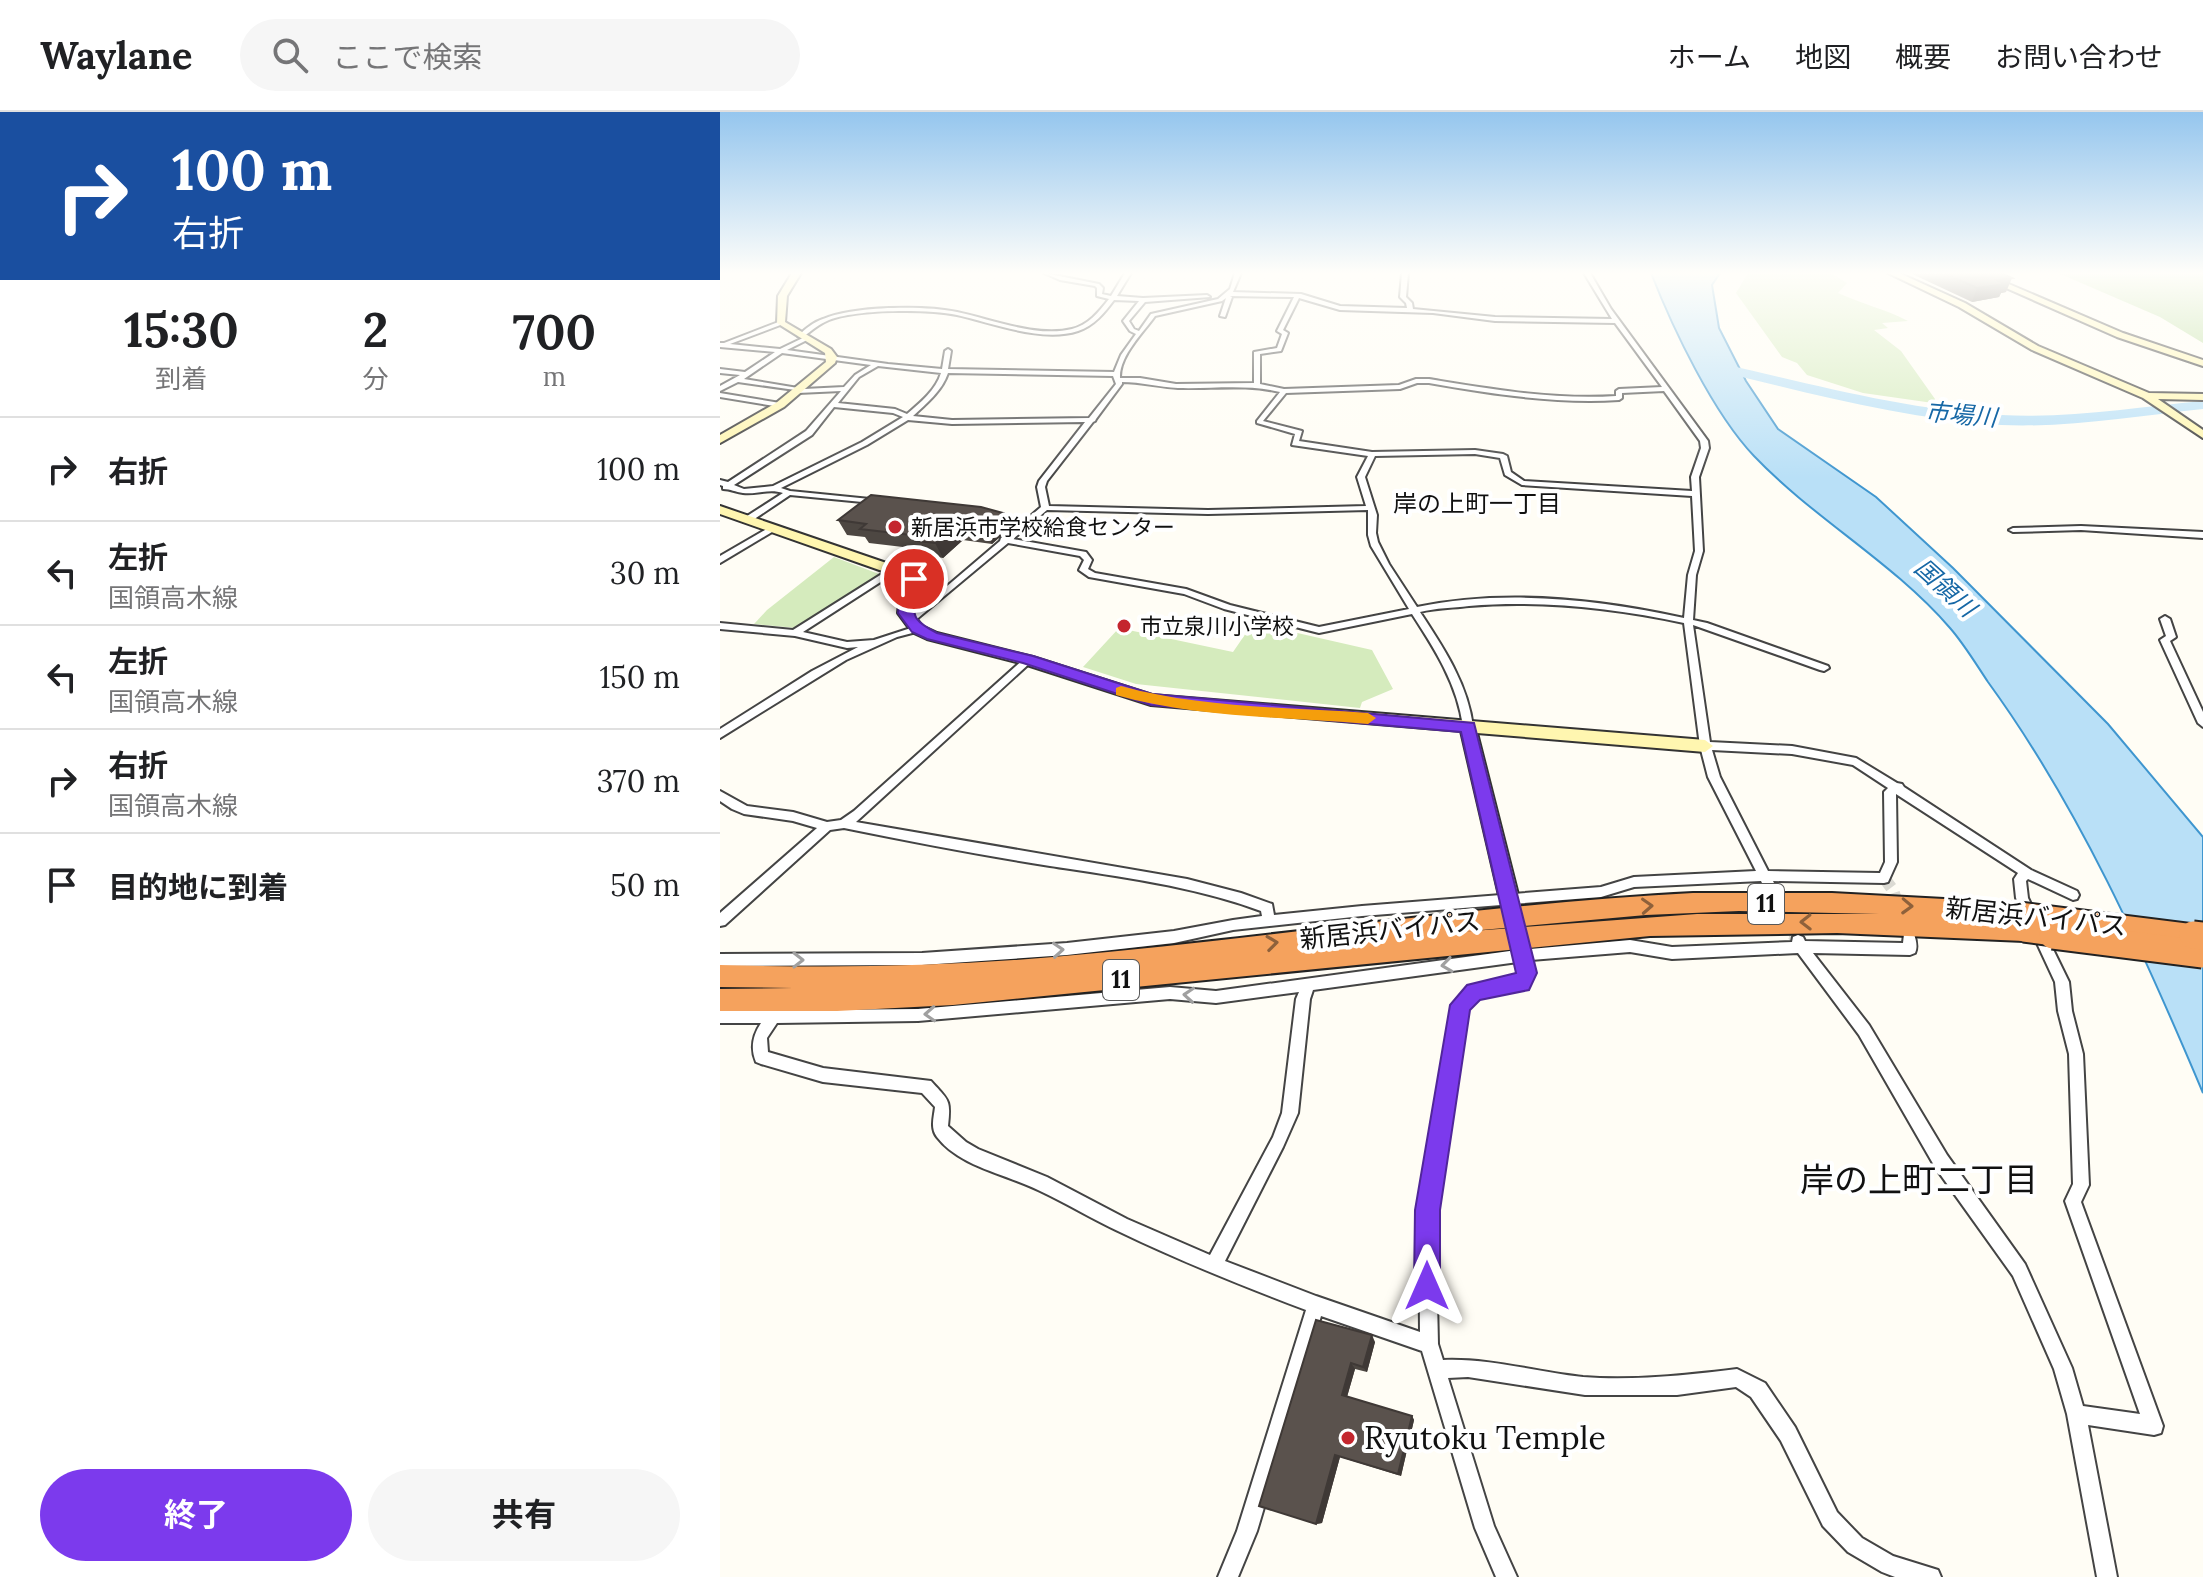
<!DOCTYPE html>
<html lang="ja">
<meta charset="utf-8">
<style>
body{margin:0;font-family:Lora,"Noto Sans JP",serif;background:#f6f6f6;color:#202124;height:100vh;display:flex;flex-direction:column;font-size:30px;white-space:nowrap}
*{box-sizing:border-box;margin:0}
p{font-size:26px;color:#757577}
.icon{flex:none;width:44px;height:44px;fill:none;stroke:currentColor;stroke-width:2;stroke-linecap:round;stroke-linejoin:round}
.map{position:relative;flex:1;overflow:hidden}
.panel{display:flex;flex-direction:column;background:#fff;width:720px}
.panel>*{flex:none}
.hud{background:#1a4fa0;color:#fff;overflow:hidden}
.pin{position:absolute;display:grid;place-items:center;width:68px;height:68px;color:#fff;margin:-34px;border:4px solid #fff;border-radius:50%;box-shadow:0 2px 8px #0007}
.me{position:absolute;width:88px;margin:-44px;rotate:0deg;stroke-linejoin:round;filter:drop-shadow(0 0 6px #0008)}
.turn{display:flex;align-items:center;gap:28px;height:168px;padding:0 40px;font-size:36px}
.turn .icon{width:104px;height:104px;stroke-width:2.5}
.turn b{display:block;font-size:56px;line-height:68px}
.eta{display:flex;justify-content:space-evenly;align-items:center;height:136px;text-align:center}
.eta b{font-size:48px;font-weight:700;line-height:56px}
.cta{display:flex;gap:16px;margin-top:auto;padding:16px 40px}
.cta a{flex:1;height:92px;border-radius:48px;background:#7c3aed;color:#fff;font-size:32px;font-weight:700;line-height:92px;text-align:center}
.cta a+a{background:#f6f6f6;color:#202124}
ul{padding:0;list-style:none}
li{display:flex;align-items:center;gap:24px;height:104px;padding:0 40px;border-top:2px solid #e0e0e0}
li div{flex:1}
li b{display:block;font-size:30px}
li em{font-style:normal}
header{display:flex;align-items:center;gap:48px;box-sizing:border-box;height:112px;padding:0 40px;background:#fff;border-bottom:2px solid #e0e0e0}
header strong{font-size:38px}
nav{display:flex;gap:44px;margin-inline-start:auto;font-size:28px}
.search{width:560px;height:72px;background:#f6f6f6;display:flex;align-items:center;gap:20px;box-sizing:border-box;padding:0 28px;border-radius:44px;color:#757577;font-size:30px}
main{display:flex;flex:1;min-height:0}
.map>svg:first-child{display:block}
.green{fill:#d5ebbd}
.forest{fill:#b9dc9c}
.water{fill:#b9e0f7;stroke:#3f96cf;stroke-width:2}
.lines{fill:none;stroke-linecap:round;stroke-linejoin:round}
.river{fill:#b9e0f7;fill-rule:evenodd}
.street-tunnel-far1{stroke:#dbdad3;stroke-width:12;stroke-dasharray:12 6;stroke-linecap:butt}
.street-tunnel{stroke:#dbdad3;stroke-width:15;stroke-dasharray:15 7;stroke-linecap:butt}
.street-casing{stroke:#444;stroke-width:4}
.secondary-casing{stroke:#333;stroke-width:4}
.highway-casing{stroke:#222;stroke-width:4}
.street{fill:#fff;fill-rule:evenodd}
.secondary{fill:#fff6b0;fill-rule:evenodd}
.highway{fill:#f5a25d;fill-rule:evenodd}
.highway-bridge-far1-casing{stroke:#222;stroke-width:25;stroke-linecap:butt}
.highway-bridge-casing{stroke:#222;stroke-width:31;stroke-linecap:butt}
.highway-bridge-far1{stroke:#f5a25d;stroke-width:21}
.highway-bridge{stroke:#f5a25d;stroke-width:27}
.wall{fill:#4d4742}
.shaded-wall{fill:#3f3936}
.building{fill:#5a524d;stroke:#3f3936;stroke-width:2}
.oneway{stroke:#8e613b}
.oneway2{stroke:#a0a0a0}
.route{fill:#7c3aed;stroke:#51269a;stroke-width:2}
.slow{fill:#f59e0b}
.poi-dot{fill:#c4262e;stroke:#fff;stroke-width:3}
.labels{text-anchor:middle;stroke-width:8;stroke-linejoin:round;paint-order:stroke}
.far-poi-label{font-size:22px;fill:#111;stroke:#fff;text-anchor:start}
.far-water-label{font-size:24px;font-style:italic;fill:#1768a6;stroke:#fff}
.far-neighbourhood-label{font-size:24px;fill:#111;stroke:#fff}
.shield{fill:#fff;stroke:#585858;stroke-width:2}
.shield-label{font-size:24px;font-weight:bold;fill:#111}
.street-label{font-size:26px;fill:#111;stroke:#fff}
.near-poi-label{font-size:32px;fill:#111;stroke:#fff;text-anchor:start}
.near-neighbourhood-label{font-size:34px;fill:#111;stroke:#fff}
</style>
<header>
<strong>Waylane</strong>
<div class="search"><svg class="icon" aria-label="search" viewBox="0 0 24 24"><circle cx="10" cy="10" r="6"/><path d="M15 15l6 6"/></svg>ここで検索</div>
<nav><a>ホーム</a><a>地図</a><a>概要</a><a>お問い合わせ</a></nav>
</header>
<main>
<section class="panel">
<div class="hud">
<div class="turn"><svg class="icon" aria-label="right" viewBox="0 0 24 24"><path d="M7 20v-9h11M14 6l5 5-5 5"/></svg><div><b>100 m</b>右折</div></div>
</div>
<div class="eta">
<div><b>15:30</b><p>到着</p></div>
<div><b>2</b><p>分</p></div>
<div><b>700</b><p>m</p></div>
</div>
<ul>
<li><svg class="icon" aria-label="right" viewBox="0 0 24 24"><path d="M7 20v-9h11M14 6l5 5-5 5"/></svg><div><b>右折</b></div><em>100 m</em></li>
<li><svg class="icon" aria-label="left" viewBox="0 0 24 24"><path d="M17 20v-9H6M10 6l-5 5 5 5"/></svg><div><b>左折</b><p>国領高木線</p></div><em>30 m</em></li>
<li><svg class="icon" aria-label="left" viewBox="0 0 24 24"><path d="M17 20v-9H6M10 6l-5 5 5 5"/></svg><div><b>左折</b><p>国領高木線</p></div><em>150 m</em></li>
<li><svg class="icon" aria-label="right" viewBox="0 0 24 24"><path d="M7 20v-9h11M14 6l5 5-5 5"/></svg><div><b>右折</b><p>国領高木線</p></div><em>370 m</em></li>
<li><svg class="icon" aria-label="arrive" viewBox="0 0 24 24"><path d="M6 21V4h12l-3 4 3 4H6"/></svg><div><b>目的地に到着</b></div><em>50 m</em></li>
</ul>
<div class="cta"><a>終了</a><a>共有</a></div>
</section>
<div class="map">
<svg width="1483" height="1465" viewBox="0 0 1483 1465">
<rect width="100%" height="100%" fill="#fffdf5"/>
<g class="green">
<path d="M1028,161H1111L1127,171L1118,181C1142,192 1165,197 1188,209L1162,211L1168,216L1154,218L1181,239L1215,287L1213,291L1143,281L1087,263L1077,251L1062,245L1016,181Z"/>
<path d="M114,445L159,462L84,513L76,516L34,512L47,498Z"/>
<path d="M533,511L652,538L673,577L642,590L640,596L416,572L363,555L399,516L513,540Z"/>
</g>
<path class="forest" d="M1338,161H1483V231L1440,205Z"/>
<path class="water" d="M931,161H1000L992,173L999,216L1026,269L1058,317L1156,385L1233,456L1388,612L1483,725V981C1423,839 1359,695 1268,570C1256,552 1244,532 1230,516C1173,450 1094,407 1034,344C993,301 953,217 931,161Z"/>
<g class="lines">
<path class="river" d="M1003,252C1095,273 1186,298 1281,303C1347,307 1417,295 1483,289V297C1417,304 1348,316 1281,313C1185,307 1091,282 998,259L996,256Z"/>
<g class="street-tunnel-far1">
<path d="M1164,766L1173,778L1180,800"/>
<path d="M1049,773L1076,825"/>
</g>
<path class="street-tunnel" d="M1075,823L1078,829"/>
<defs>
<g id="street">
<path d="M324,161L379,172L383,176L382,182L391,184L405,161H411L397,184L423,186L487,183L490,185L425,190L409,209L414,217L419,219L431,202L498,187L510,177L515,161H521L513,180L581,182L620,194L687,196L686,191L680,185L682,161H688L686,185L692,191L693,197L775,205L892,207L864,161H870L891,197L988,329L989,336L979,365L983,439L976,463L973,508L987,511L1108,554L1109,556L1104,559L1100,558L973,513L990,630L1072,634L1136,646L1177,671L1182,672L1184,675L1311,758L1357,779L1359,783L1357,787L1353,788L1308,767L1306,769L1308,786L1349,870L1352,899L1363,942L1369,1073L1361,1090L1443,1314L1441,1321L1434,1323L1368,1313L1397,1465H1377L1347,1302L1334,1257L1293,1164L1215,1055L1139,923L1078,841L952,847L910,840L811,848L813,861L807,876L759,886L746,896L715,1098L718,1232L723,1248C770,1246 816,1260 863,1265C913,1269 968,1263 1017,1257L1045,1271L1075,1315L1117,1400L1142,1426L1173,1444L1218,1458L1221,1465H1175L1162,1460L1128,1440L1103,1414L1061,1329L1031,1285L1016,1275L957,1283H865L748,1265L728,1266L774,1414L797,1465H776L755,1416L702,1239L601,1204L537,1419L518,1465H498L517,1419L586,1198C523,1174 460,1149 400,1120C372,1107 346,1091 318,1078C286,1062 240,1055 217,1025C210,1016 214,1005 215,995L202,981L103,970L41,952L36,950C30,936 33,923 41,911H0V899L198,897L450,875L496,879L797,838L798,833L803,831L808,833L810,837L910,828L952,835L1072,830L1073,825L1078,823L1083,825L1085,829L1183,831L1184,822L1189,820L1194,822C1196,828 1198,835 1195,841L1190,843L1093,841L1149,913L1227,1043L1305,1152L1352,1256L1363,1294L1420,1302L1345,1089L1353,1072L1349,942L1338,899L1335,870L1296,786L1294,767L1298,761L1176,682L1177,750L1168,770L1164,771L1053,769L1055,773L1053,777H1045L1041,769L914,775L881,785L642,804L513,818L454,831L347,843L202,853L0,854V842L202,841L347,831L454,819L513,808L542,804L541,799C473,774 402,765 330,754C261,743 193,730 124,716L110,718L5,813L0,814V801L97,716L73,709L24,702L12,697L0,689V679L27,694L73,700L107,710L121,708L134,699L305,546L308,545L313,548L311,550L136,710L467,767L521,781L552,792L554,803L642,794L881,775L914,765L1036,759L988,665L980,634L964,511C893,496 821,488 749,494C733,496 716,496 700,500C723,535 748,572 753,615L748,619L743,615C738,573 714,536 692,502L599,521L504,497L464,482L369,465L359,458L364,448L360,444L288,431L192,511H186V507L220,479L193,470H180V466L194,464L226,475L280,429L281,426H285L321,395L317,375L319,369L365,310L232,312L188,308L147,333L61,376L70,379L160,388L164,390L163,392L70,383L30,410H24V406L63,381C49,376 37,383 23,381C15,380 11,377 3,377V374L0,373V368L8,370L86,319L121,279L78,281L75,278L18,270L0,279V274L20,263L0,261V257L25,260L55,240L0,235V231H4L61,209L63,212L10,232L60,237L87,224L89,227L67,238L168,252L222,257L225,239L228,237L231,239L228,257L394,260L401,243L416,222L410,219L403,209L419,189L394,188C385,200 374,214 358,219C322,231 273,211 237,203C207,197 138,197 109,208C99,212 91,219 83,225L78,224C85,217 94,210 103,207C133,194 205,193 237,200C271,207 317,226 352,217C368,213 379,200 389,187L377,184V176L375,174L340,168ZM510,184L574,185L557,219L562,222L557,236L534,240V271L456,272L420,266H400C399,244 423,221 435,204L502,189L506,186L500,204L505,205L512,185ZM579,186L620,198L713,201L775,209L895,211L942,275L899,277L896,279V284C833,288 771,277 709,267H696L679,273L564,277L540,272V242L561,239L568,221L563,218ZM62,241L151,253L135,263L124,275L84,277L24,267ZM158,254L221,261C216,278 200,291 187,302L175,297L118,291L139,265ZM228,261L393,264L396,272L369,306L232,308L193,304C206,292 222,279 228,261ZM402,270C421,270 439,275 458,276C493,277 526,272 560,280L537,309V311L575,322L572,333L648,344L637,365L646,394L488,398L329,394L325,375L327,369L373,310L375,309L376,307L402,272ZM697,271H709C772,282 835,292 899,288L902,286V281L944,279L980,329L981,336L971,365L972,379L804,369L791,360L787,344L783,342L755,338L652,340L579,329L582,319L543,309L566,281L680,277ZM114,295L173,301L183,305L142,330L53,374L24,377L14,373L92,323ZM755,342L780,346L785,363L802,373L972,384L975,439L968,463L964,506C879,487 783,477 697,495L669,452L658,430L656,421L657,403L645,365L655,344ZM327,398L488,402L648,398V423L651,434L689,497L599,515L510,493L466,477L375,461L368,457L372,448L366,440L293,427ZM992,638L1072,642L1133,653L1168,676L1164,680L1165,750L1160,761L1048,759L1000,665ZM798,850L799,861L797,867C773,871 747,870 733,893L699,1098L700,1220L596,1184L505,1149L563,1035L578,1001L590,887L593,878ZM579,880L576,887L562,1001L553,1025L490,1143L407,1107L327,1065L258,1037L246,1030L228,1014C231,987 229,989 211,969L103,956L48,940L47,926L57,911L198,909L450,887L496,891Z"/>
<path d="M0,281L60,291L63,293L60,295L0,285Z"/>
<path d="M1361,414L1483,420V426L1361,418L1293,420L1289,418L1293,416Z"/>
<path d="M50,415L57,417L0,451V444Z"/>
<path d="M173,455L177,458L176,460L83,520L127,530L154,528L197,514L200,515V519L177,525L126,548L0,626V617L92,559L138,535L127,536L75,524L0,517V511L73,518Z"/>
<path d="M1445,504L1450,507L1456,525L1450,529L1483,600V615L1478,611L1440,528L1446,524L1440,507Z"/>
</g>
<g id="secondary">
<path d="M72,161H81L67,184L65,210L111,237L117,245L115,251L64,295L0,331V323L56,291L106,250L105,241L57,211L58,184Z"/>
<path d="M1168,161H1179L1245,191L1318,234L1429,281L1483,282V288L1438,287L1483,318V326L1423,286L1312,238L1239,195Z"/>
<path d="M1252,161H1263L1403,221L1483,248V254L1397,225Z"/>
<path d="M0,394L178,455C193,470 194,480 192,501L202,514L217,521L313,545L432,583L985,628L993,634L985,640L757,621L807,818L804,824L797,826L790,824L787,818L741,619L431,593L304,552L207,527L192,520L178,501C180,484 181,474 168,461L0,402Z"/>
</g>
<path id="highway" d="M973,781H1112L1299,791L1307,794L1311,801L1304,809L1312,812L1316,819L1312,826L1304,829L1117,821L930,824L233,893L117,899H0V877L73,876L0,875V853C111,856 222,855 333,845C547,827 758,792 973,781ZM1019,799L1159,802H977L739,820L926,803Z"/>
</defs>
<use href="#street" class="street-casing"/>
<use href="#secondary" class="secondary-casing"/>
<use href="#highway" class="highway-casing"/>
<use href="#street" class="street"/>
<use href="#secondary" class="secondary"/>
<use href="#highway" class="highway"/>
<defs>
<g id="highway-bridge-far1">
<path d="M1299,801L1483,824"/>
<path d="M1304,819L1348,825"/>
</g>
<g id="highway-bridge">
<path d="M1333,823L1483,842"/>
<path d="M1473,823L1483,824"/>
</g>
</defs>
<use href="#highway-bridge-far1" class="highway-bridge-far1-casing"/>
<use href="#highway-bridge" class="highway-bridge-casing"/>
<use href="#highway-bridge-far1" class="highway-bridge-far1"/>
<use href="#highway-bridge" class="highway-bridge"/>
</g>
<g class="wall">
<path d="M1190,161H1281L1286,180L1281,181L1279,185L1252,190Z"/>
<path d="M283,401L290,416L272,432L243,428L223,446L204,443L200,437L149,431L145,425L127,423L118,408Z"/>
<path d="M596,1208L655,1230L647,1260L635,1257L627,1285L692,1304L694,1308L681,1364L620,1345L602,1411L596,1412Z"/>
</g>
<g class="shaded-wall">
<path d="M1292,166L1286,180L1281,181L1279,185L1252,190L1257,176L1277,168Z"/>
<path d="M283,401L290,416L272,432L265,417Z"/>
<path d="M236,413L243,428L223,446L215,431Z"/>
<path d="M652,1223L655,1230L647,1260L643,1255Z"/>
<path d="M631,1251L635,1257L626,1288L622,1283Z"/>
<path d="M692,1304L694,1308L681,1364L678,1362Z"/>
<path d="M615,1343L620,1345L602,1411L596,1412Z"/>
</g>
<g class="building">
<path d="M1224,161H1281L1292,166L1277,168L1285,172L1257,176Z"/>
<path d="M151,383L261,395L283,401L265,417L236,413L215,431L196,429L200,424L140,417L146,412L118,408Z"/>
<path d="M596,1208L652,1223L643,1255L631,1251L622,1283L692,1304L678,1362L615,1343L596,1412L539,1394Z"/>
</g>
<defs><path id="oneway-chevron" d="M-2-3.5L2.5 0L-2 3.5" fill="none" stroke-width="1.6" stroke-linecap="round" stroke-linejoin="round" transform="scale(2)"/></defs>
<g class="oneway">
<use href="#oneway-chevron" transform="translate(927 794) rotate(-3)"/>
<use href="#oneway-chevron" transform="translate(1187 794) rotate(2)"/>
<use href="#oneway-chevron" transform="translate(1086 810) rotate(179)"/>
<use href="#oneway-chevron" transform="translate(552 831) rotate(-7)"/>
</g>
<g class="oneway2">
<use href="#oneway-chevron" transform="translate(338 838) rotate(-4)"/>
<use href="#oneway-chevron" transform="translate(78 848)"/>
<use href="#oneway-chevron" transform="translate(727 853) rotate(172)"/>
<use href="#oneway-chevron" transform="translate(469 883) rotate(-176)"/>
<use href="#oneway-chevron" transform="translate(210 902) rotate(177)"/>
</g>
<linearGradient id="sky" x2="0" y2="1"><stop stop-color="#95c6ee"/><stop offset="0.44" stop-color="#fffefa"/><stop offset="1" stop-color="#fffefa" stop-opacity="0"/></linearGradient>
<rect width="1483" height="366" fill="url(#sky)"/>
<path class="route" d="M183,464L194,463L200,467L191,472C200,500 182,503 217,521L313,544L432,582L754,611L817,861L809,878L760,888L750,898L720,1098V1174L716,1183L707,1187L698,1183L694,1174L695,1098L730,893L747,873L796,861L741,620L431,593L303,551L207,527L192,520L178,501L180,479L177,468Z"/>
<path class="slow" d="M401,574C480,596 567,595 648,601L656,606L648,612C565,605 477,606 396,583V576Z"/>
<g class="poi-dot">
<circle cx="175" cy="415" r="8"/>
<circle cx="404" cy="514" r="8"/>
<circle cx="628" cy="1326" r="8"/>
</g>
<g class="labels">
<g class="far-poi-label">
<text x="191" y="423">新居浜市学校給食センター</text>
<text x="420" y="522">市立泉川小学校</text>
</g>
<g class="far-water-label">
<text transform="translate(1241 303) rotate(5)" y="8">市場川</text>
<text transform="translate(1225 476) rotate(42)" y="8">国領川</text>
</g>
<g class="far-neighbourhood-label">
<text x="757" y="400">岸の上町一丁目</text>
</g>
<g class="shield">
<rect x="1028" y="772" width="36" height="40" rx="6"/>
<rect x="383" y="848" width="36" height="40" rx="6"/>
</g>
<g class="shield-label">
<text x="1046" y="800">11</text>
<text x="401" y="876">11</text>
</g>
<g class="street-label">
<text transform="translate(1316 805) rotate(6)" y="9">新居浜バイパス</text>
<text transform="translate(670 818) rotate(-6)" y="9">新居浜バイパス</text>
</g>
<g class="near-poi-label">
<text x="644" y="1337">Ryutoku Temple</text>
</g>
<g class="near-neighbourhood-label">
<text x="1199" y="1080">岸の上町二丁目</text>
</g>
</g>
</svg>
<div class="pin" style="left:194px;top:467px;background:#d93025"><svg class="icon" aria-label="arrive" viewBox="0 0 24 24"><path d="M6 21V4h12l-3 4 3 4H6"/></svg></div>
<svg class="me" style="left:707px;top:1174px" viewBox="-20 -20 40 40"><path d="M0-17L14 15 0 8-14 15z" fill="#7c3aed" stroke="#fff" stroke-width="4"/></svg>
</div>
</main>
